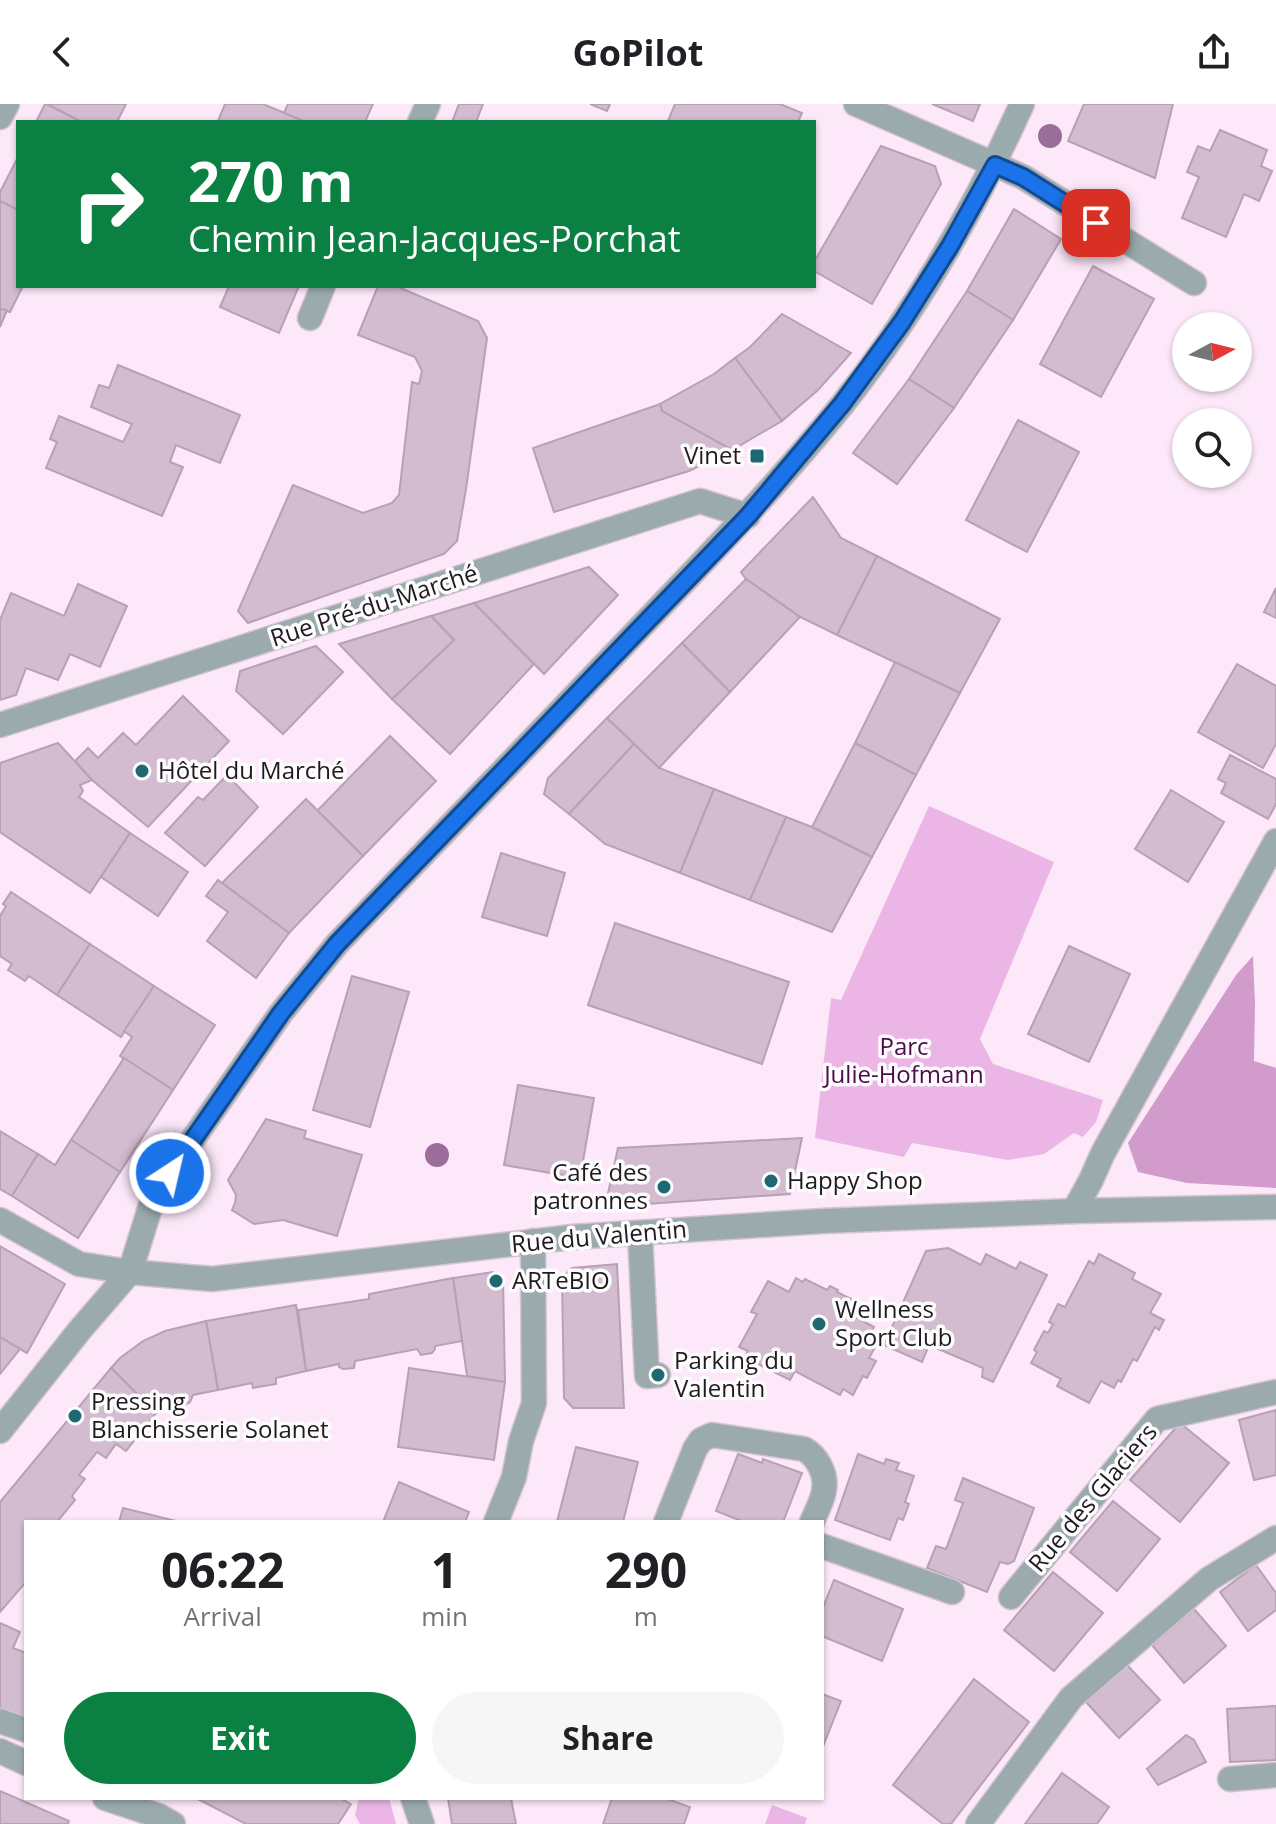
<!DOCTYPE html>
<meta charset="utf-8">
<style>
body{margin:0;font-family:"Open Sans",sans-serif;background:#f6f6f6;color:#202124;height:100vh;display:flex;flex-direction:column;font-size:30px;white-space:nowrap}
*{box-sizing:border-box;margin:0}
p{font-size:26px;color:#757577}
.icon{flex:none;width:44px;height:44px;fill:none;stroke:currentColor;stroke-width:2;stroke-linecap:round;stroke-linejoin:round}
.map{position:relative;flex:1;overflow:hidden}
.drawer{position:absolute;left:24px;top:1416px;width:800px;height:280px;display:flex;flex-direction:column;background:#fff;border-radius:0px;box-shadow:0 2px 6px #0004}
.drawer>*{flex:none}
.banner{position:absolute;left:16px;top:16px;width:800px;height:168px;border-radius:0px;box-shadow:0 2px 6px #0004;background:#0b8043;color:#fff;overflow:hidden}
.needle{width:52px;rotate:83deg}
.buttons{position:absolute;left:1172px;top:208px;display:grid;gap:16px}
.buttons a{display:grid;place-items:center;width:80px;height:80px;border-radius:50%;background:#fff;box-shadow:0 2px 6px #0004;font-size:40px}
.pin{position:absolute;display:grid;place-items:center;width:68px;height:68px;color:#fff;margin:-34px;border-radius:16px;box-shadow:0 4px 12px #0006}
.me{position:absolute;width:88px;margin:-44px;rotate:35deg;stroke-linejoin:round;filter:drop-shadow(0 0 6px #0008)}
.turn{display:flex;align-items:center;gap:28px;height:168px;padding:0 40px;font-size:36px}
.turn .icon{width:104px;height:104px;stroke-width:2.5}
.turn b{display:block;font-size:56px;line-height:68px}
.eta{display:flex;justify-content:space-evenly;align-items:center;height:136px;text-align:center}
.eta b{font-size:48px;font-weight:700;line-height:56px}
.action{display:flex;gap:16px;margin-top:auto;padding:16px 40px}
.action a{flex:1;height:92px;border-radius:48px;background:#0b8043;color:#fff;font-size:32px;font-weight:700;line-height:92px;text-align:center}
.action a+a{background:#f6f6f6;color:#202124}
header{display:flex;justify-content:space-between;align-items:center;height:104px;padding:0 40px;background:#fff;font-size:36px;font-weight:700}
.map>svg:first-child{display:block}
.green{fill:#ebb6e5}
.forest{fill:#d19bcc}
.building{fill:#d3bbd0;stroke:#b8a0b5;stroke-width:2}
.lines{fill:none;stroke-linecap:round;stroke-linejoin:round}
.minor-casing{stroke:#d5c3d2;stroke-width:27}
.minor{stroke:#9babad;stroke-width:24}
.tree{fill:#9b6e99}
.route-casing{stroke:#114b97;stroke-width:20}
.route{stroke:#1a73e8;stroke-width:14}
.poi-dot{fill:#1d6872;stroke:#fcfcfc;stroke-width:3}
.labels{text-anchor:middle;stroke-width:7;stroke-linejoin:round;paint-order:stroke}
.poi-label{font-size:24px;fill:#211920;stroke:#fcfcfc;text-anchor:start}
.street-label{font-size:24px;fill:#211920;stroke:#fcfcfc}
.park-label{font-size:24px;fill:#4c0b4a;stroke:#fcfcfc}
</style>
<header><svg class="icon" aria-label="back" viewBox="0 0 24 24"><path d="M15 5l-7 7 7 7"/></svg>GoPilot<svg class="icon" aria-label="share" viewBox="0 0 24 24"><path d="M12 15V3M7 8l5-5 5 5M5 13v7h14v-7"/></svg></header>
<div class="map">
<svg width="1276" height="1720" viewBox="0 0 1276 1720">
<rect width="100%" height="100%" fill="#fce8f9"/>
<g class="green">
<path d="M929,702L1054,758L980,935L993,960L1103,996L1096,1018L1083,1033L1074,1029L1044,1050L1008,1056L912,1039L904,1053L815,1034L831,894L841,896Z"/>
<path d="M359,1694H389L396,1720H360L355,1711Z"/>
<path d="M772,1701L807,1714L805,1720H765Z"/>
</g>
<path class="forest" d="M1253,852L1255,901L1254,957L1276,964V1084L1187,1079L1138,1068L1128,1039L1236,871Z"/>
<g class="building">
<path d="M45,0H47L82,18H36Z"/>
<path d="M47,0H126L117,18H82Z"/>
<path d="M225,0H263L306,18H221L218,17Z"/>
<path d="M288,0H373L365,18H306L284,9Z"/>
<path d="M459,0H483L476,18H452Z"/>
<path d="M590,0H610L607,7Z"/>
<path d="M675,0H780L802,9L798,18H670L668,17Z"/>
<path d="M932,0H980L973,17Z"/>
<path d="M1084,0H1173L1155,74L1068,37Z"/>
<path d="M1220,26L1267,46L1261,62L1272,67L1259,97L1244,90L1226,133L1182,114L1199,73L1187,68L1198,42L1210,47Z"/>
<path d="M881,42L935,62L941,80L872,200L814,167V158Z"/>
<path d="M18,53V106L0,97V88Z"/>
<path d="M0,97L18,106V182H23L10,208L0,205Z"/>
<path d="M1014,105L1061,135L1013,216L967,187Z"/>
<path d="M1093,162L1154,195L1101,293L1040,260Z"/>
<path d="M229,182H299L279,229L220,203Z"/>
<path d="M378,182H396L478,217L487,234L466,385L457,437L444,450L248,519L238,507L293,381L363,409L392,399L399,391L412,278L419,280L422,267L415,253L358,231Z"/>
<path d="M967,187L1013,216L954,304L909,275Z"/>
<path d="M0,205L7,206L0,223Z"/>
<path d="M782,210L851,249L818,286L782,317L735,254L750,243Z"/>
<path d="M735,254L782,317L732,346L662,307L660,300L714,270Z"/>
<path d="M118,261L240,311L220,359L176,341L170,358L183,363L162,412L46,364L57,338L50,335L59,312L123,338L132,320L91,303L99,281L109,284Z"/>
<path d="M909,275L954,304L897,380L853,349Z"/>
<path d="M660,300L662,307L732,346L689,367L554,408L533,344Z"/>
<path d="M1018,316L1079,348L1027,448L966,416Z"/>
<path d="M813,393L841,434L877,452L837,531L800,513L746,475L741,468Z"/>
<path d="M877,452L1000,515L960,589L837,531Z"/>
<path d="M589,463L618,491L544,570L474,499Z"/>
<path d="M746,475L800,513L730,588L682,539Z"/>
<path d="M78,480L127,502L100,563L70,550L58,576L26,564L16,591L0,596V516L11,489L64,512Z"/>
<path d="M1276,484V514L1264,508Z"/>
<path d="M474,499L534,560L450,650L392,595L454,536L431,512Z"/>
<path d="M431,512L454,536L392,595L339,540Z"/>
<path d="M682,539L730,588L659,664L607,614Z"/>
<path d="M316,542L343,568L283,630L236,587L240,567Z"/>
<path d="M895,558L960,589L916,671L855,639Z"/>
<path d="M1237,560L1276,582V640L1263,664L1198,628Z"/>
<path d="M183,592L229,637L148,723L92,676L75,657L88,644L98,654L123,629L136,641Z"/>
<path d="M607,614L634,640L569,710L544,690L548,674Z"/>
<path d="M390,632L436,677L363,752L317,707Z"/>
<path d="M58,639L92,676L80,681L83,687L79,693L130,729L90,789L0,728V659Z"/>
<path d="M855,639L916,671L872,753L812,723Z"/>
<path d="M634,640L659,664L714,685L680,769L605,740L569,710Z"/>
<path d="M1230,651L1276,675V700L1268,715L1221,689L1226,679L1218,675Z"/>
<path d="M227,671L258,703L205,762L165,729L198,693L203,696Z"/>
<path d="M714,685L786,713L750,796L680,769Z"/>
<path d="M1171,686L1224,718L1188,778L1135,745Z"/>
<path d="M306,695L363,752L289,829L222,779Z"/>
<path d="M786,713L812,723L872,753L832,828L750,796Z"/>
<path d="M130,729L188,768L158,812L101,773Z"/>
<path d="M501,749L565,769L547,832L482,813Z"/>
<path d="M218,776L289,829L256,874L207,837L228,808L206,792Z"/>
<path d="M11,788L90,840L57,891L29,872L25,877L8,866L12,860L0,852V812L6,802L3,800Z"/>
<path d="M615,819L789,878L762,960L588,901Z"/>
<path d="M90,840L154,882L121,933L57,891Z"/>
<path d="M1069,842L1130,870L1089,958L1028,930Z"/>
<path d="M352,872L409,888L370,1023L313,1006Z"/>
<path d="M154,882L215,921L173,986L120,952L132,933L124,927Z"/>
<path d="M124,954L173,986L120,1068L71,1036Z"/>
<path d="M518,981L594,994L580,1074L504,1061Z"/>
<path d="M266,1015L306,1027L304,1034L362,1051L337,1132L283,1116L254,1120L232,1106L235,1099L236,1091L228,1076Z"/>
<path d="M0,1027L38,1050L12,1092L0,1085Z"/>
<path d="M802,1034L790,1090L605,1103L618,1044Z"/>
<path d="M71,1036L120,1068L78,1134L12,1092L38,1050L55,1061Z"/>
<path d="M0,1142L65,1180L27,1249L0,1233Z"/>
<path d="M948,1144L981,1161L986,1150L1016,1165L1020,1158L1047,1171L993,1278L982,1273L983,1264L929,1241L922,1258L884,1241L926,1147Z"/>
<path d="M1099,1150L1135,1169L1132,1175L1161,1190L1150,1209L1164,1216L1159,1226L1155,1223L1137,1257L1133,1255L1121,1278L1118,1276L1114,1284L1101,1277L1089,1299L1057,1282L1061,1275L1031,1259L1037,1248L1034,1246L1044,1227L1048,1229L1053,1220L1049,1218L1058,1200L1065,1203L1089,1157L1094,1160Z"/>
<path d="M617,1160L624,1304H573L564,1294L562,1174L572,1164Z"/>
<path d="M493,1168L503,1176L505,1278L467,1272L453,1174Z"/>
<path d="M453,1174L462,1237L435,1242V1245L432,1249L421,1251L417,1245L355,1257L354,1264L343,1265L339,1263V1260L306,1267L298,1206L369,1195V1190Z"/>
<path d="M796,1174L803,1178L805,1175L827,1186L830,1182L838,1186L837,1188L863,1201L857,1214L874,1223L867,1235L877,1240L869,1254L876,1257L867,1274L863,1272L853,1291L843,1285L840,1291L795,1267L790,1276L774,1268L776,1263L766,1257L764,1263L745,1253L748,1247L739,1243L757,1210L751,1208L768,1177L789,1188Z"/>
<path d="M296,1201L306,1267L276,1274V1280L253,1284L252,1279L218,1286L206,1217Z"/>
<path d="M206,1217L218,1286L193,1291L190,1298L181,1303H175L170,1299L156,1309L111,1264L120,1254L143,1237L165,1227Z"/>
<path d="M0,1233L20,1245L0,1270Z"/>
<path d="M111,1264L156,1309L126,1347L116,1340L106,1354L97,1348L79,1371L85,1375L72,1392L75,1396L57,1418H26V1478L0,1508V1398Z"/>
<path d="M409,1264L505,1278L494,1356L398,1343Z"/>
<path d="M1276,1306V1371L1254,1376L1239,1316Z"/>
<path d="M1180,1319L1229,1359L1180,1418L1130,1376Z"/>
<path d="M576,1343L638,1358L623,1418H557Z"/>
<path d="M738,1350L762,1359L763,1355L802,1369L783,1418H744L716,1407Z"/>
<path d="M858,1350L884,1360L886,1355L899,1359L896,1366L914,1372L905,1398L909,1400L903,1416L898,1414L890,1436L835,1416Z"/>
<path d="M963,1374L1034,1404L1014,1457L1008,1460L1000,1458L987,1488L927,1464L936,1442L946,1445L963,1399L955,1396Z"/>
<path d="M399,1378L469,1408L465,1418H383Z"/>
<path d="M1113,1397L1160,1435L1117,1487L1070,1448Z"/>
<path d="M123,1404L180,1418H119Z"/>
<path d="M1256,1461L1276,1489V1506L1248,1527L1220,1488Z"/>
<path d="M1053,1468L1103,1509L1054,1567L1004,1526Z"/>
<path d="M834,1476L903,1505L882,1557L822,1532V1506Z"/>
<path d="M1194,1505L1226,1542L1184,1579L1152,1541Z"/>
<path d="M0,1519L20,1528L13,1544L26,1549V1614L0,1605Z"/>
<path d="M1127,1561L1160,1596L1119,1634L1086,1598Z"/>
<path d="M974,1575L1029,1618L951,1720H943L893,1681Z"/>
<path d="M822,1590L841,1597L822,1645Z"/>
<path d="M1276,1602V1656L1230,1658L1227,1605Z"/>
<path d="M1186,1631L1194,1636L1206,1658L1158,1681L1147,1665Z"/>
<path d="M1062,1669L1109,1703L1097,1720H1025Z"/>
<path d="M0,1687L69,1717L68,1720H0Z"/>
<path d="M196,1694H340L351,1700L338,1720H246Z"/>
<path d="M448,1694H511L516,1720H452Z"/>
<path d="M612,1694H665L690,1703L684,1720H603Z"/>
</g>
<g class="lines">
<defs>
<g id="minor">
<path d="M856,0L1023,73L1194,179"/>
<path d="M0,13L7,0"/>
<path d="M420,18L428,0"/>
<path d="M310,214L323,182"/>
<path d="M0,621L700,397L748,412"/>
<path d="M1074,1107L1091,1076L1103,1049L1276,737"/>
<path d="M0,1116L79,1160L130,1168L212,1175L572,1133L823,1117L1074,1107L1276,1103"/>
<path d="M640,1129L647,1272L658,1271"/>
<path d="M0,1327L79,1227L130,1168L154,1091L281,909L337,840C429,744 521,647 614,551C692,469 771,389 842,301C915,209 974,106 1022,0"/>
<path d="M496,1418L514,1373L521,1337L534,1299L533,1137"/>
<path d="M666,1418L695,1345L701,1336L712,1331L804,1345C817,1352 827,1370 824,1386C823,1396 816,1408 812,1418"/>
<path d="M822,1442L952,1488"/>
<path d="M1011,1493L1157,1315L1276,1288"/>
<path d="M0,1617L26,1626"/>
<path d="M0,1647L26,1659"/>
<path d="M1230,1675L1276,1671"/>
<path d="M105,1694L159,1712L173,1720"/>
<path d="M413,1694L422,1720"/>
<path d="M978,1720L1071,1594L1209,1475L1276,1434"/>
</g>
</defs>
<use href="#minor" class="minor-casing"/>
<use href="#minor" class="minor"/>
</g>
<g class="tree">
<circle cx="1050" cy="32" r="12"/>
<circle cx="437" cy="1051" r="12"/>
</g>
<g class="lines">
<defs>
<path id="route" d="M170,1069L281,909L337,840L748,412L842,300L902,218L950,142L995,61L1023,73L1096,119"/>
</defs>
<use href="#route" class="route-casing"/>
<use href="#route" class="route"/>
</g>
<g class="poi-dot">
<rect x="749" y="344" width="16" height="16" rx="4"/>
<circle cx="142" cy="667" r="8"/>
<circle cx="771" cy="1077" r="8"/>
<circle cx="664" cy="1083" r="8"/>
<circle cx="496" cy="1177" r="8"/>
<circle cx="819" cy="1220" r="8"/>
<circle cx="658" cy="1271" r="8"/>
<circle cx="75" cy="1312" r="8"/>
</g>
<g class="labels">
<g class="poi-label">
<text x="741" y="360" text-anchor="end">Vinet</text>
<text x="158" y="675">Hôtel du Marché</text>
<text x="648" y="1077" text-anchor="end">Café des<tspan x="648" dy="28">patronnes</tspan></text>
<text x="787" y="1085">Happy Shop</text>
<text x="512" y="1185">ARTeBIO</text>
<text x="835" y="1214">Wellness<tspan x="835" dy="28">Sport Club</tspan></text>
<text x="674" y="1265">Parking du<tspan x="674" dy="28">Valentin</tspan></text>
<text x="91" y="1306">Pressing<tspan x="91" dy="28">Blanchisserie Solanet</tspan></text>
</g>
<g class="street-label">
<text transform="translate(374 502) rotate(-18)" y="8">Rue Pré-du-Marché</text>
<text transform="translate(599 1133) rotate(-5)" y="8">Rue du Valentin</text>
<text transform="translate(1093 1394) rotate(-50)" y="8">Rue des Glaciers</text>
</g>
<g class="park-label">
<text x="904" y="951">Parc<tspan x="904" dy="28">Julie-Hofmann</tspan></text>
</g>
</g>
</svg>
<div class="buttons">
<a><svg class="needle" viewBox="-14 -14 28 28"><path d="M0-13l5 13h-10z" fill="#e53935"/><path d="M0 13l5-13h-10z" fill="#757577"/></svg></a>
<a><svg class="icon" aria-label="search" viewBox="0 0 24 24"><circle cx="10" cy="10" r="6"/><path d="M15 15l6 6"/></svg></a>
</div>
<div class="pin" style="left:1096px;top:119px;background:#d93025"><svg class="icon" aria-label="arrive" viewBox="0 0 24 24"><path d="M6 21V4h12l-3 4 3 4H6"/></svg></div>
<svg class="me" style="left:170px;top:1069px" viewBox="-20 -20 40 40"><circle r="17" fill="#1a73e8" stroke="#fff" stroke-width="3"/><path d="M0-11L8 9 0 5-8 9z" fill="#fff"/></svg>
<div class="banner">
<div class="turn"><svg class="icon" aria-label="right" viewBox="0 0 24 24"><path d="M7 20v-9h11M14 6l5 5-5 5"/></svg><div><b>270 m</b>Chemin Jean-Jacques-Porchat</div></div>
</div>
<section class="drawer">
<div class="eta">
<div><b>06:22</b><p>Arrival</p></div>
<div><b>1</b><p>min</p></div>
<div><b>290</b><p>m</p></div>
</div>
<div class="action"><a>Exit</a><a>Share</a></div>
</section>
</div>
